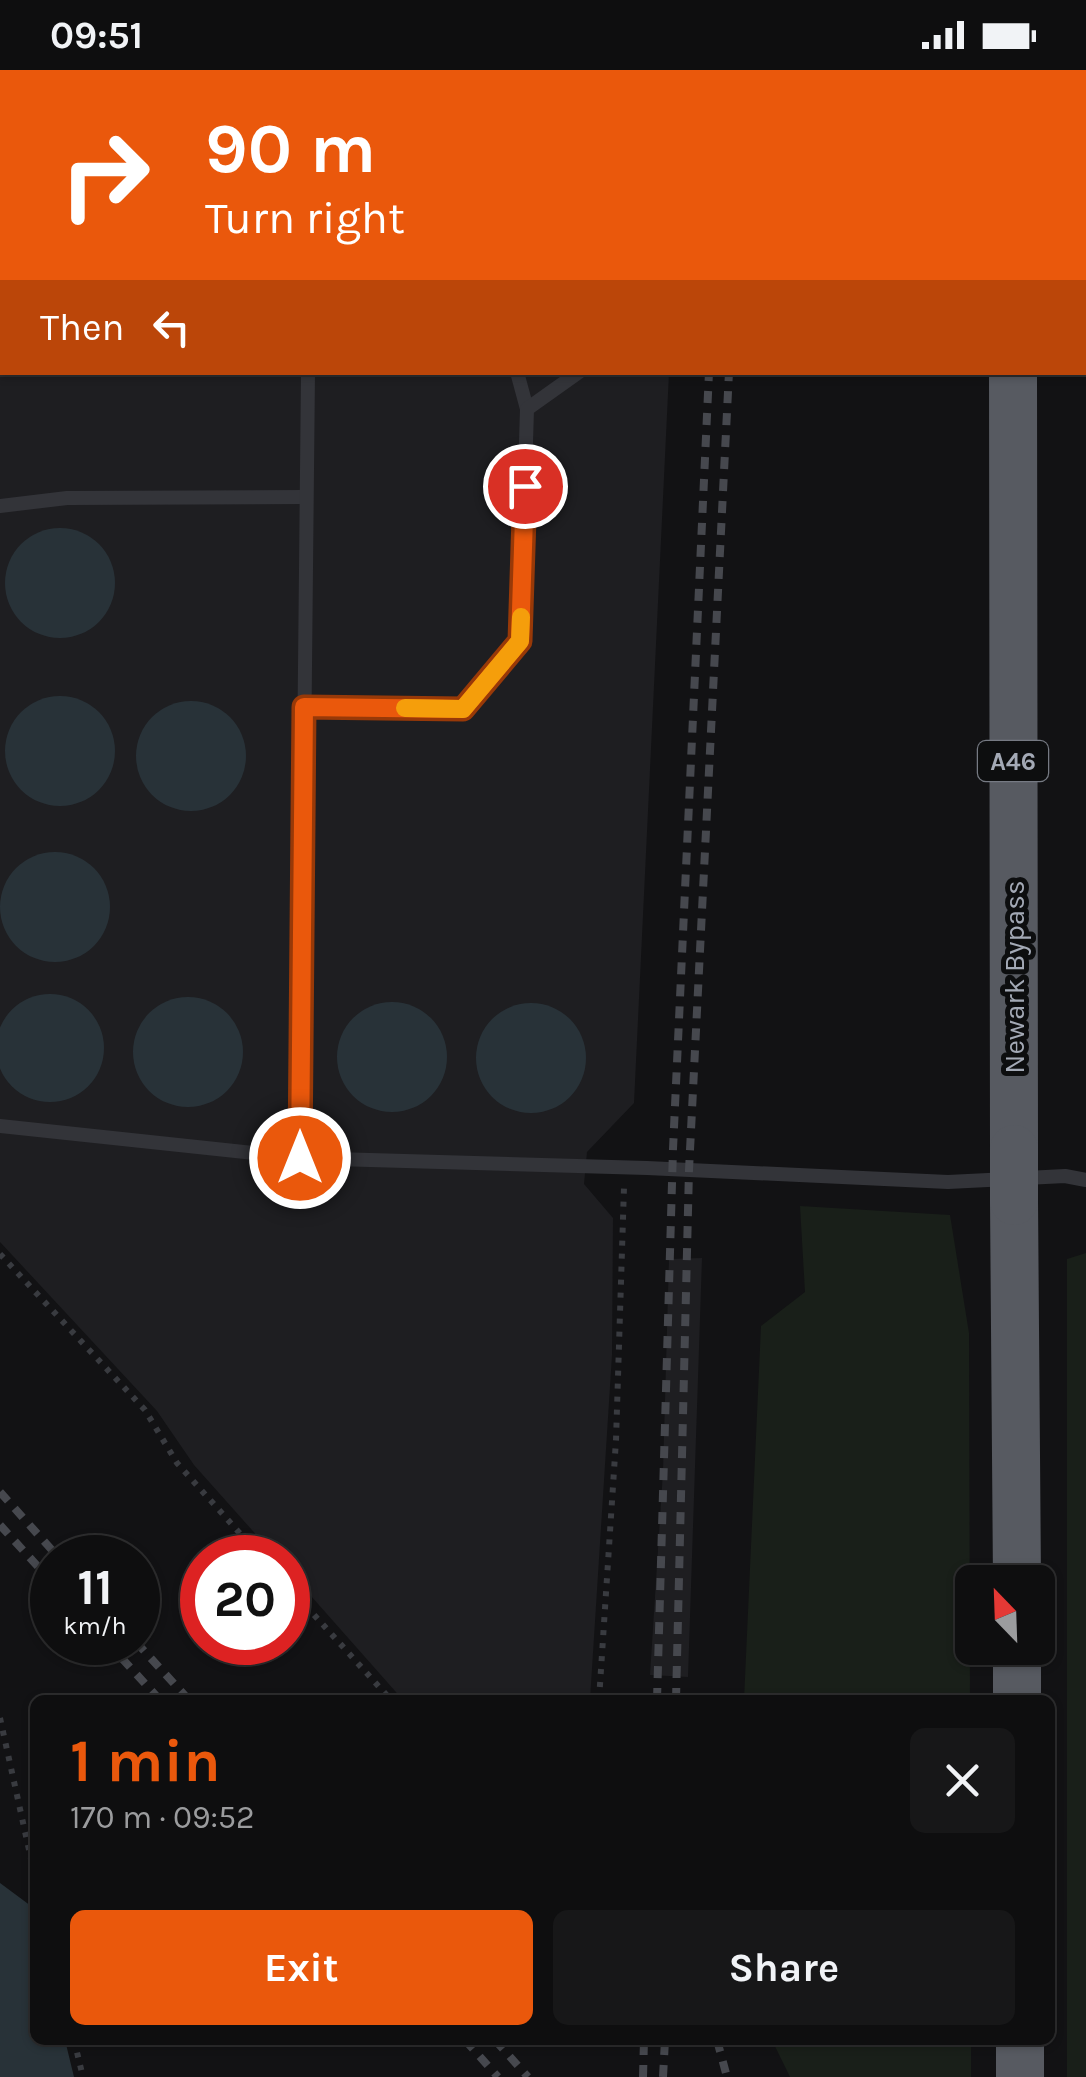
<!DOCTYPE html>
<meta charset="utf-8">
<style>
body{margin:0;font-family:Karla,sans-serif;background:#171718;color:#f1f3f6;height:100vh;display:flex;flex-direction:column;font-size:38px;white-space:nowrap}
*{box-sizing:border-box;margin:0}
p{font-size:32px;color:#9b9c9e}
.icon{flex:none;width:55px;height:55px;fill:none;stroke:currentColor;stroke-width:2;stroke-linecap:round;stroke-linejoin:round}
.map{position:relative;flex:1;overflow:hidden}
.panel{position:absolute;left:30px;top:1625px;width:1025px;height:350px;display:flex;flex-direction:column;background:#0e0e0f;border-radius:15px;box-shadow:0 2px 8px #0004,0 0 0 2px #2e2e2f}
.panel>*{flex:none}
.banner{position:absolute;left:0px;top:0px;width:1088px;height:305px;box-shadow:0 2px 8px #0004,0 0 0 2px #2e2e2f;background:#ea580c;color:#fff;overflow:hidden}
.needle{width:65px;rotate:337deg}
.buttons{position:absolute;left:955px;top:1495px;display:grid;gap:20px}
.buttons a{display:grid;place-items:center;width:100px;height:100px;border-radius:15px;background:#0e0e0f;box-shadow:0 2px 8px #0004,0 0 0 2px #2e2e2f;font-size:50px}
.speed{position:absolute;left:30px;top:1465px;display:flex;gap:20px;font-size:50px;font-weight:700;text-align:center}
.speed>*{display:grid;place-content:center;width:130px;height:130px;border-radius:50%;background:#0e0e0f;box-shadow:0 2px 8px #0004,0 0 0 2px #2e2e2f;line-height:1}
.speed small{font-size:25px;font-weight:400}
.speed .limit{border:15px solid #d22;background:#fff;color:#111}
.pin{position:absolute;display:grid;place-items:center;width:85px;height:85px;color:#fff;margin:-42px;border:5px solid #fff;border-radius:50%;box-shadow:0 2px 10px #0007}
.me{position:absolute;width:110px;margin:-55px;rotate:0deg;stroke-linejoin:round;filter:drop-shadow(0 0 8px #0008)}
.turn{display:flex;align-items:center;gap:35px;height:210px;padding:0 40px;font-size:45px}
.turn .icon{width:130px;height:130px;stroke-width:2.5}
.turn b{display:block;font-size:70px;line-height:85px}
.then{display:flex;align-items:center;height:95px;padding:0 40px;background:#0003;gap:20px;font-size:38px}
.round{display:grid;place-items:center;flex:none;width:105px;height:105px;border-radius:15px;background:#171718}
.head{display:flex;align-items:center;justify-content:space-between;height:170px;padding:0 40px}
h1{font-size:60px;font-weight:700;line-height:75px;color:#ea580c}
.button{display:flex;gap:20px;margin-top:auto;padding:20px 40px}
.button a{flex:1;height:115px;border-radius:15px;background:#ea580c;color:#fff;font-size:40px;font-weight:700;line-height:115px;text-align:center}
.button a+a{background:#171718;color:#f1f3f6}
.status{display:flex;justify-content:space-between;align-items:center;height:70px;padding:0 50px;background:#0e0e0f;direction:ltr}
.status svg{height:28px;fill:currentColor}
.map>svg:first-child{display:block}
.built{fill:#1e1e21}
.green{fill:#191f19}
.water{fill:#283238}
.lines{fill:none;stroke-linecap:round;stroke-linejoin:round}
.path{stroke:#393b40;stroke-width:6;stroke-dasharray:5 8;stroke-linecap:butt}
.service{stroke:#333439;stroke-width:14}
.trunk{stroke:#575a61;stroke-width:48}
.rail{stroke:#46484e;stroke-width:8;stroke-dasharray:12 10;stroke-linecap:butt}
.trunk-bridge{stroke:#575a61;stroke-width:48}
.route-casing{stroke:#983908;stroke-width:25}
.route{stroke:#ea580c;stroke-width:18}
.slow{stroke:#f59e0b;stroke-width:18}
.labels{text-anchor:middle;stroke-width:10;stroke-linejoin:round;paint-order:stroke}
.shield{fill:#0d0e0f;stroke:#767a83;stroke-width:2.5}
.shield-label{font-size:25px;font-weight:bold;fill:#a3a9b5}
.street-label{font-size:28px;fill:#a3a9b5;stroke:#0d0e0f}
</style>
<div class="status"><b>09:51</b><svg viewBox="0 0 49 12"><path d="M0 12V9h3v3zM5 12V6h3v6zM10 12V3h3v9zM15 12V0h3v12zM26 1h20v11H26zM47 4h2v5h-2z"/></svg></div>
<div class="map">
<svg width="1086" height="2007" viewBox="0 0 1086 2007">
<rect width="100%" height="100%" fill="#121214"/>
<g class="built">
<path d="M0,0H682L2,2V302L669,303L634,1033L587,1082L584,1114L613,1148L612,1285L590,1630H403L288,1500V1488L276,1487L194,1395L157,1341L0,1172Z"/>
<path d="M702,1188L688,1607L650,1605L663,1401L669,1189Z"/>
</g>
<g class="green">
<path d="M800,1136L950,1145L969,1263L970,1630H744L761,1256L805,1222Z"/>
<path d="M1086,1183V2007H1067V1189Z"/>
<path d="M772,1970H971V2007H790Z"/>
</g>
<g class="water">
<circle cx="60" cy="513" r="55"/>
<circle cx="60" cy="681" r="55"/>
<circle cx="191" cy="686" r="55"/>
<circle cx="55" cy="837" r="55"/>
<circle cx="50" cy="978" r="54"/>
<circle cx="188" cy="982" r="55"/>
<circle cx="392" cy="987" r="55"/>
<circle cx="531" cy="988" r="55"/>
<path d="M0,1813L31,1836L35,1852V1970H65L74,2007H0Z"/>
</g>
<g class="lines">
<g class="path">
<path d="M0,1184L145,1340L177,1393L262,1488"/>
<path d="M288,1516L391,1630"/>
<path d="M599,1630L616,1370L624,1117"/>
<path d="M0,1648L35,1807"/>
<path d="M74,1970L83,2007"/>
</g>
<g class="service">
<path d="M314,2V0"/>
<path d="M621,2V0"/>
<path d="M517,302L527,339"/>
<path d="M0,436L67,428L305,427"/>
<path d="M304,637L463,639L520,571L527,339L579,302"/>
<path d="M0,1056L300,1088L647,1098L948,1112L1065,1106L1086,1110"/>
<path d="M300,1088L308,302"/>
</g>
<g class="trunk">
<path d="M1027,2L1028,0"/>
<path d="M1013,302L1014,1079"/>
<path d="M1014,1131L1017,1512"/>
<path d="M1017,1578V1630"/>
<path d="M1020,1970V2007"/>
</g>
<g class="rail">
<path d="M724,2V0"/>
<path d="M743,2L744,0"/>
<path d="M0,1422L59,1488"/>
<path d="M0,1455L52,1512"/>
<path d="M107,1572L160,1630"/>
<path d="M136,1572L189,1630"/>
<path d="M657,1630L673,1079L709,302"/>
<path d="M676,1630L689,1100L729,302"/>
<path d="M465,1970L498,2007"/>
<path d="M495,1970L528,2007"/>
<path d="M717,1970L727,2007"/>
<path d="M643,2007L644,1970"/>
<path d="M663,2007L665,1970"/>
</g>
<path class="trunk-bridge" d="M1014,1079V1131"/>
</g>
<g class="lines">
<defs>
<path id="route" d="M300,1088L304,637L463,639L520,571L525,416"/>
</defs>
<use href="#route" class="route-casing"/>
<use href="#route" class="route"/>
<path class="slow" d="M405,638L463,639L520,571L521,547"/>
</g>
<g class="labels">
<rect class="shield" x="978" y="671" width="70" height="40" rx="8"/>
<g class="shield-label">
<text x="1013" y="700">A46</text>
</g>
<g class="street-label">
<text transform="translate(1014 907) rotate(-90)" y="10">Newark Bypass</text>
</g>
</g>
</svg>
<div class="buttons">
<a><svg class="needle" viewBox="-14 -14 28 28"><path d="M0-13l5 13h-10z" fill="#e53935"/><path d="M0 13l5-13h-10z" fill="#9b9c9e"/></svg></a>
</div>
<div class="speed"><div>11<small>km/h</small></div><div class="limit">20</div></div>
<div class="pin" style="left:525px;top:416px;background:#d93025"><svg class="icon" aria-label="arrive" viewBox="0 0 24 24"><path d="M6 21V4h12l-3 4 3 4H6"/></svg></div>
<svg class="me" style="left:300px;top:1088px" viewBox="-20 -20 40 40"><circle r="17" fill="#ea580c" stroke="#fff" stroke-width="3"/><path d="M0-11L8 9 0 5-8 9z" fill="#fff"/></svg>
<div class="banner">
<div class="turn"><svg class="icon" aria-label="right" viewBox="0 0 24 24"><path d="M7 20v-9h11M14 6l5 5-5 5"/></svg><div><b>90 m</b>Turn right</div></div>
<div class="then">Then<svg class="icon" aria-label="left" viewBox="0 0 24 24"><path d="M17 20v-9H6M10 6l-5 5 5 5"/></svg></div>
</div>
<section class="panel">
<div class="head"><div><h1>1 min</h1><p>170 m · 09:52</p></div><a class="round"><svg class="icon" aria-label="close" viewBox="0 0 24 24"><path d="M6 6l12 12M18 6L6 18"/></svg></a></div>
<div class="button"><a>Exit</a><a>Share</a></div>
</section>
</div>
